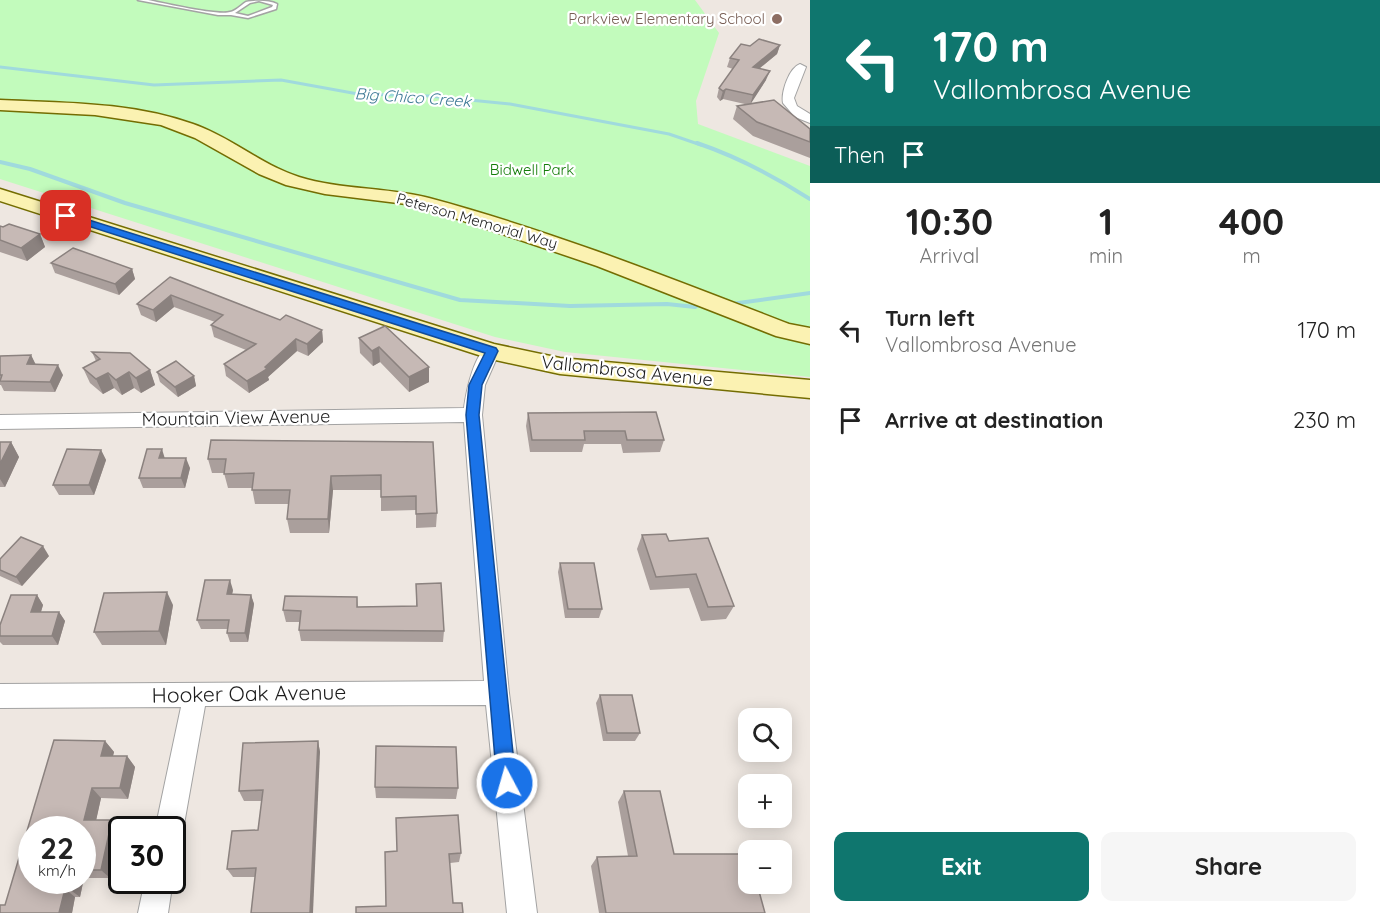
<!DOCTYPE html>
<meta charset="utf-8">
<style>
body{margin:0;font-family:Quicksand,sans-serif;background:#f6f6f6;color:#222;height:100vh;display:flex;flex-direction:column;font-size:22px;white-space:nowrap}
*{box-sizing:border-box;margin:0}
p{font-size:20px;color:#767676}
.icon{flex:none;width:33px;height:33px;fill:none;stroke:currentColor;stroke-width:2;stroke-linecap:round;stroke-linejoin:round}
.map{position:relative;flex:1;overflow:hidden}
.panel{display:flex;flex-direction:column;background:#fff;width:570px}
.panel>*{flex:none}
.top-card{background:#0f766e;color:#fff;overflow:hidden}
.controls{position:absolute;left:738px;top:708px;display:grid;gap:12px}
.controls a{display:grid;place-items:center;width:54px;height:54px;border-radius:12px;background:#fff;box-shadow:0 3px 15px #0003;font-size:30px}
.speed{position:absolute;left:18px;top:816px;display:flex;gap:12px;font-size:30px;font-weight:700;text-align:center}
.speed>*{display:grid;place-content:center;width:78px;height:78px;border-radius:50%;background:#fff;box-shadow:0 3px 15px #0003;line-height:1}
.speed small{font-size:15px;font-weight:400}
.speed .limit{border:3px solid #111;border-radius:9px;background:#fff;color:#111}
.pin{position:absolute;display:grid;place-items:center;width:51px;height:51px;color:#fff;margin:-26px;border-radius:12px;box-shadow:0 3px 9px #0006}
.me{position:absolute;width:66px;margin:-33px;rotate:354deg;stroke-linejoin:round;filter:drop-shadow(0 0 4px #0008)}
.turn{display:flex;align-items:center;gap:21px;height:126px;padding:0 24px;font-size:27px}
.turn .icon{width:78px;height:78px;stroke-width:2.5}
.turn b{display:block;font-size:42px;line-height:51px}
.then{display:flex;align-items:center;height:57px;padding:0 24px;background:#0003;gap:12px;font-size:22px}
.eta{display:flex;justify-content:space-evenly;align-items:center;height:102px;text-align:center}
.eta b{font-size:36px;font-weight:800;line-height:42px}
.cta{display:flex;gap:12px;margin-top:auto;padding:12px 24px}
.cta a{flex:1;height:69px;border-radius:12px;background:#0f766e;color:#fff;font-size:24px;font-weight:800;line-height:69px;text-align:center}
.cta a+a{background:#f6f6f6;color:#222}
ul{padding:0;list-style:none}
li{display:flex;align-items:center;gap:18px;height:90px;padding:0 24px}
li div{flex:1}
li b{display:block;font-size:22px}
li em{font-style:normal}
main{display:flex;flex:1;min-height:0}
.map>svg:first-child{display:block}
.park{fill:#c2fbbc}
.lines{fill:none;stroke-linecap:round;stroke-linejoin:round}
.stream-far1{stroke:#a0dadd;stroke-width:3}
.stream{stroke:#a0dadd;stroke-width:4}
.lane-casing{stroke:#a3a3a3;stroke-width:3}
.street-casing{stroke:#a3a3a3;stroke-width:2}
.secondary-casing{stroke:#746d02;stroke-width:3}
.lane{fill:#fff;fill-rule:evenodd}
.street{fill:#fff;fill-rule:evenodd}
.secondary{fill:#fbf2b2;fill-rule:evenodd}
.wall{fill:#aa9f9c;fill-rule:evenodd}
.shaded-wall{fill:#8b827f}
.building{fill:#c6b9b5;stroke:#8b827f;stroke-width:1.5}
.route{fill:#1a73e8;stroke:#114b97;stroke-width:1.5}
.education-dot{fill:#8d6e63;stroke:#fff;stroke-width:2}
.labels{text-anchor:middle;stroke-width:4.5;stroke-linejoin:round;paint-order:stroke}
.far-education-label{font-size:15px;fill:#785e54;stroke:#fff;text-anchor:end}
.far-park-label{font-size:15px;fill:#137c08;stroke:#fff}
.far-street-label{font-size:15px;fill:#1c1c1c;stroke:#fff}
.far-water-label{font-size:16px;font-style:italic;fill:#3f7a96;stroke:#fff}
.street-label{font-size:18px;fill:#1c1c1c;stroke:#fff}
.near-street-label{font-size:21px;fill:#1c1c1c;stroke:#fff}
</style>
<main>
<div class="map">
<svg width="810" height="913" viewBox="0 0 810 913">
<rect width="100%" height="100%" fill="#eee7e1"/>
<path class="park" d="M0,0H695L719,33L696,101L698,124L810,166V377L565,352L495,337L0,179Z"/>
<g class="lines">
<path class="stream-far1" d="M0,67L154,85L281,80L358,94L429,96L510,104L669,134L701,145"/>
<g class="stream">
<path d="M697,143C738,157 774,176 810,199"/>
<path d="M0,162L30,169L125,203L460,300L570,306L667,304L695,307L701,303"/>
<path d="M731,304L810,293"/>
</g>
<defs>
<path id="lane" d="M138,0H148C162,3 220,16 230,12C236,11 241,5 246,2C255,0 269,0 277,4L276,9L248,18L231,15H218ZM259,1L273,5L272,7L248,16L235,13L250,3Z"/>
<g id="street">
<path d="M800,64L806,67L794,98L797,106L810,114V123L795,117L783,103C781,92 789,68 800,64Z"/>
<path d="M491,345L500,351L485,385L482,415L509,693L537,913H507L486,705L205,706L183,830L179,840L172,842V830H155L181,707L0,708V684L484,681L464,422L0,429V415L464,408C466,393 474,350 491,345Z"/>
<path d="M172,878L173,880L168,913H138L145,880H172Z"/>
</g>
<g id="secondary">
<path d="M0,100C65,103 131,102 193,124C231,137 261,165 299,177C341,190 386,187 429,198C552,231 670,278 789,324L810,328V344L776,336L597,266L461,220L406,204L325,194L286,185L259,174L195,138L161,125L95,115L0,110Z"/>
<path d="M0,189L494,344L560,358L810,380V398L560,374L491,359L0,201Z"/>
</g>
</defs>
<use href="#lane" class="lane-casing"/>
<use href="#street" class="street-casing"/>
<use href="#secondary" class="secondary-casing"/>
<use href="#lane" class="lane"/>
<use href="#street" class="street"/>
<use href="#secondary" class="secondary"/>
</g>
<g class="wall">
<path d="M780,45L777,54L759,69L766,80L750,104L810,129V158L753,136L733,119L737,106L749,105L723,99L720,101L717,97L719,88L733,69L727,67L730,58L750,46Z"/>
<path d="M0,226L40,234L45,247L27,261L0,252Z"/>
<path d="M51,263L132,269L135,279L119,295L55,273Z"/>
<path d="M170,277L280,320L322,330L323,342L308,356L297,351L268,377L269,380L249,393L226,376L224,364L246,350L214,337L211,325L215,322L174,307L156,322L141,315L137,304Z"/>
<path d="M385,326L429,382L409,392L380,362L373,366L360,353L359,338Z"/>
<path d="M92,352L150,370L155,385L141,393L134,388L122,395L114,388L103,394L90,383L83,368L96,361Z"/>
<path d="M31,355L35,364L63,375L55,392L4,391L1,385H0V356Z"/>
<path d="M157,372L194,376L196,386L178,397L160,382Z"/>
<path d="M656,412L664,440L660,452L623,453L621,444H584L582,452H530L526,426L528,413Z"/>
<path d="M0,442H11L19,457L5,487H0Z"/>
<path d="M433,442L437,513L436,527L416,528V510L381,511V490H333L329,533H290L287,519L289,504H255L252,488H228L224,473H212L208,459Z"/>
<path d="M101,450L106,460L94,495H59L53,485Z"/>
<path d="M165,458L190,468L185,488H143L139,478Z"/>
<path d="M642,535L669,541L734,606L726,619L701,621L689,588L650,590L637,549Z"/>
<path d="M49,556L22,586L0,576V559Z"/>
<path d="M560,563L602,609L599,618H565L558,572Z"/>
<path d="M416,584L444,631L443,642L301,641L299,630L300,622H286L283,610L357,597L358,607L416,606Z"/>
<path d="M233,590L232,594L251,595L254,604L248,642H230L227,633L228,629H201L197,620Z"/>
<path d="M37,595L43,605L41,612H59L65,621L58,645H3L0,642V625Z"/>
<path d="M173,605L166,645H102L94,632Z"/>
<path d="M600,695L640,733L635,741H603L596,703Z"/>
<path d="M54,740L105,741L114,752L113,756H127L135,767L128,799L101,798L96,820H112L121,830L110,878H84L80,897H75L72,913H0V905H5ZM32,830H82V880H32Z"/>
<path d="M318,741L320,752L255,877H233L227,869L258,830L262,801H244L239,791Z"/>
<path d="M375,787L458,788L456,799L376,798Z"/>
<path d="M624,791L674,854L765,913H599L591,866L597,857L628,856L618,802Z"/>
<path d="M385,852L461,853L459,862L450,863L386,906Z"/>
</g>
<g class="shaded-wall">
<path d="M780,45L777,54L750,76L753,67Z"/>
<path d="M770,71L766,80L750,105L753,95Z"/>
<path d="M726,89L723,99L720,101L723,91Z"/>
<path d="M40,234L45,247L27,261L21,248Z"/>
<path d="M132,269L135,279L119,295L115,284Z"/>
<path d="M171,295L174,307L156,322L153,310Z"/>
<path d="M322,330L323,342L308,356L307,344Z"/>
<path d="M296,339L297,351L268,377L269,380L249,393L247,381L265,367Z"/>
<path d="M379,347L380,362L373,366L372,351Z"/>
<path d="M31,355L36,365L27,364Z"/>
<path d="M58,365L63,375L55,392L50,382Z"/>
<path d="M429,367V382L409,392V377Z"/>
<path d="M150,370L155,385L141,393L136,378Z"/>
<path d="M129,372L134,388L122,395L116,380Z"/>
<path d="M108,373L114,388L103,394L96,379Z"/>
<path d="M194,376L196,386L178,397L175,387Z"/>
<path d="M11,442L19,457L5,487L0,479V464Z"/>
<path d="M162,449L165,459L159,458Z"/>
<path d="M101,450L106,460L94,495L89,485Z"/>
<path d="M186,458L190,468L185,488L181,478Z"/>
<path d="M331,476L333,490L329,533L328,519Z"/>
<path d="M43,546L49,556L22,586L16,577Z"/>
<path d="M230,580L233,590L230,604L227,594Z"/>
<path d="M167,592L173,605L166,645L159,631Z"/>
<path d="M37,595L43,605L38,621L31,612Z"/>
<path d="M251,595L254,604L248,642L245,633Z"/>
<path d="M59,612L65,621L58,645L52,636Z"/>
<path d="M105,741L114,752L110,767L101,756Z"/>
<path d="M318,741L320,752L313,913H310Z"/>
<path d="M127,756L135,767L128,799L120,788Z"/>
<path d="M92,788L101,798L94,830L84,820Z"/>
<path d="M112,820L121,830L110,878L101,870Z"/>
<path d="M82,877L84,878L80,897L69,889L71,880H82Z"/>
<path d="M65,889L75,897L72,913H59Z"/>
</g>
<g class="building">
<path d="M759,39L780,45L753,67L770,71L753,95L726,89L723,91L719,88L739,60L730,58L741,44L750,46Z"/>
<path d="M774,100L810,129V142L757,122L737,106Z"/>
<path d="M9,224L40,234L21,248L0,240V226L3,227Z"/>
<path d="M73,248L132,269L115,284L51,263Z"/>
<path d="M170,277L280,320L286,315L322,330L307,344L296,339L265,367L267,369L247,381L224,364L256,344L211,325L223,315L171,295L153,310L137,304Z"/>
<path d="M385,326L429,367L409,377L379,347L372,351L359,338Z"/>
<path d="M92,352L130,353L150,370L136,378L129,372L116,380L108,373L96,379L83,368L100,359Z"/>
<path d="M31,355L27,364L58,365L50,382L0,381L2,375H0V356Z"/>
<path d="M176,361L194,376L175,387L157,372Z"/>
<path d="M656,412L664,440H627L625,431H584L585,440H532L528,413Z"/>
<path d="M211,440L433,442L437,513L416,514V496L381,497V475L331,476L328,519H287L290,490H252L254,473L224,474L226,459H208Z"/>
<path d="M0,442H11L0,464Z"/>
<path d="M67,449L101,450L89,485H53Z"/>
<path d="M147,449H162L159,458H186L181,478H139Z"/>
<path d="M666,534L669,541L708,538L734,606L708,607L696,574L656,577L642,535Z"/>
<path d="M21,537L43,546L16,577L0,570V559Z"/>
<path d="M560,563H594L602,609H568Z"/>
<path d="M205,580H230L227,594L251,595L245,633H227L229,620H197Z"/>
<path d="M441,583L444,631L299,630L301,611L283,610L285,596L357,597V607L417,606L416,584Z"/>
<path d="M167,592L159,631L94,632L104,593Z"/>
<path d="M11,595H37L31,612H59L52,636H0V625Z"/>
<path d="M600,695H632L640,733H607Z"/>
<path d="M54,740L105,741L101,756H127L120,788H92L84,820H112L101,870H82V830H32V880H71L69,889H65L59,913H0V905H5Z"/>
<path d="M318,741L310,913H251L256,868L227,869L232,831L258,830L263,790L239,791L243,743Z"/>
<path d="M376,746L456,747L458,788L375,787Z"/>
<path d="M624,791H660L674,854H748V884H757L765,913H606L597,857L637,856Z"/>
<path d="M458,815L461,853L449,854L453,903H462L463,913H356V907L386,906L385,852L397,851L396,818Z"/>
</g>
<path class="route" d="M63,214H70L496,348L498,351L482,385L479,415L516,783L513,790L507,793L500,790L497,783L466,415L469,385L485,353L63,218Z"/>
<circle class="education-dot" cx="777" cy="19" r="6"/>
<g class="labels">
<g class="far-education-label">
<text x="765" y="24">Parkview Elementary School</text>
</g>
<g class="far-park-label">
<text x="532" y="175">Bidwell Park</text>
</g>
<g class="far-street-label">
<text transform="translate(477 221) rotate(16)" y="5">Peterson Memorial Way</text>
</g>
<g class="far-water-label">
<text transform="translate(413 97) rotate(4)" y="6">Big Chico Creek</text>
</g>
<g class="street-label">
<text transform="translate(627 371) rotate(6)" y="6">Vallombrosa Avenue</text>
<text transform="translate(236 418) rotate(-1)" y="6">Mountain View Avenue</text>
</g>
<g class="near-street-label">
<text transform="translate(249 694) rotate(-1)" y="7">Hooker Oak Avenue</text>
</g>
</g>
</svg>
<div class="controls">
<a><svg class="icon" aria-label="search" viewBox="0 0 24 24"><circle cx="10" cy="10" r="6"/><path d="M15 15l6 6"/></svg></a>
<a>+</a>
<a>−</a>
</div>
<div class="speed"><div>22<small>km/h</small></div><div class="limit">30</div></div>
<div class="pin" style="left:66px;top:216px;background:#d93025"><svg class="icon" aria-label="arrive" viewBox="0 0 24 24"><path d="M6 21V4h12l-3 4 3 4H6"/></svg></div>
<svg class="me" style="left:507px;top:783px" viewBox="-20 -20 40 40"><circle r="17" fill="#1a73e8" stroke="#fff" stroke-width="3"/><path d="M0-11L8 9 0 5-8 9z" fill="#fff"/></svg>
</div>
<section class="panel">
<div class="top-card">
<div class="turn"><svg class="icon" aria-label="left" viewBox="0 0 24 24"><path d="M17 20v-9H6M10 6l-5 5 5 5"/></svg><div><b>170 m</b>Vallombrosa Avenue</div></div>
<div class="then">Then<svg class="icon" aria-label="arrive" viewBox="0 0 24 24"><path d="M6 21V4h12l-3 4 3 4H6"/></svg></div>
</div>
<div class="eta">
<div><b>10:30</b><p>Arrival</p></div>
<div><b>1</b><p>min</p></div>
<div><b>400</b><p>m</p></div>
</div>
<ul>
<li><svg class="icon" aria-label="left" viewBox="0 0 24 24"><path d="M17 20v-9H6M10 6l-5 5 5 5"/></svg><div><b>Turn left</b><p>Vallombrosa Avenue</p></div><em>170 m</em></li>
<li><svg class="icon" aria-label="arrive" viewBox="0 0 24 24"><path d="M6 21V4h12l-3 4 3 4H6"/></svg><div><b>Arrive at destination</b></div><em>230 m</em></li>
</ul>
<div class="cta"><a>Exit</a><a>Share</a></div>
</section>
</main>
